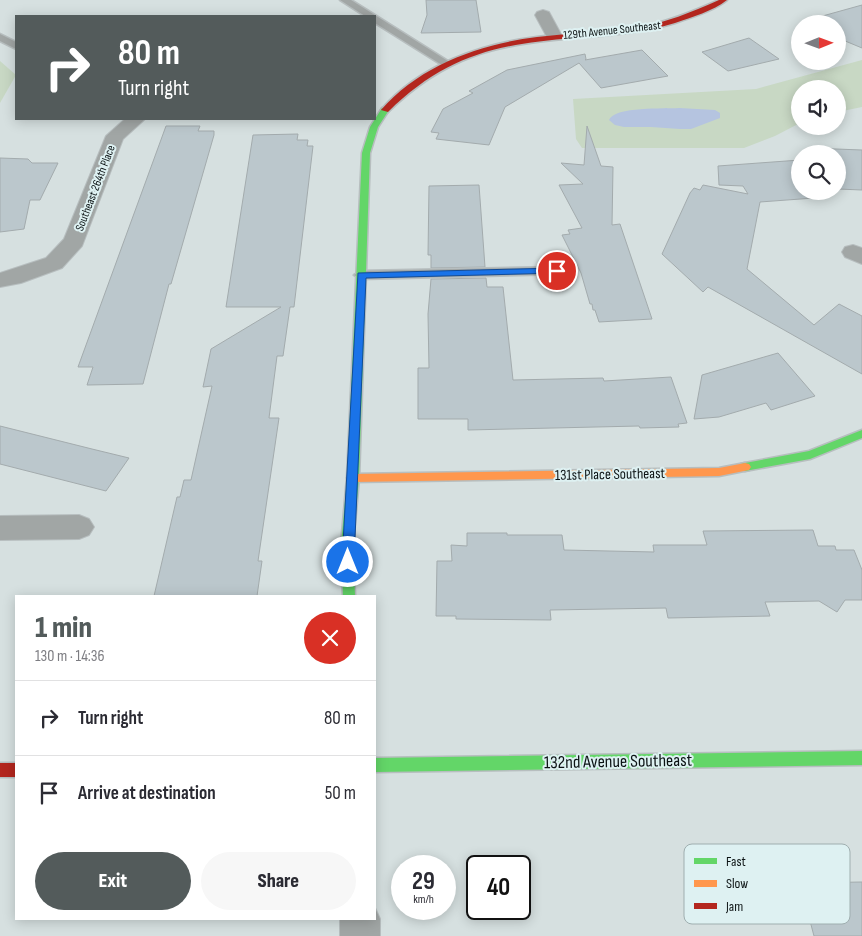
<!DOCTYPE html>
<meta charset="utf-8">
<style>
body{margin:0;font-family:"Sofia Sans Condensed",sans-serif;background:#f7f7f7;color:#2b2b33;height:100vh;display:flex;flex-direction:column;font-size:19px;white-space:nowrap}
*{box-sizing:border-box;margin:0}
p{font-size:16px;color:#7c7c81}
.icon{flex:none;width:28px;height:28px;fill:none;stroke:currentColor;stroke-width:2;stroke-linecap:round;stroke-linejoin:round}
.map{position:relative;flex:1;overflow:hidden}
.panel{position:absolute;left:15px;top:595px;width:361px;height:325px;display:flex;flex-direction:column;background:#fff;border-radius:0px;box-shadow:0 2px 12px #0003}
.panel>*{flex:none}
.guide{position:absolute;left:15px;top:15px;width:361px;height:105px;border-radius:0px;box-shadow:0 2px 12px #0003;background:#535b5b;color:#fff;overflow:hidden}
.needle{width:32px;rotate:89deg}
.buttons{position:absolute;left:791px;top:15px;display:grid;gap:10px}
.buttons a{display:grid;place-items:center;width:55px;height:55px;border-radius:50%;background:#fff;box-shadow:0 2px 12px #0003;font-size:25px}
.speed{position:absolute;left:391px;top:855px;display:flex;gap:10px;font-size:25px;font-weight:700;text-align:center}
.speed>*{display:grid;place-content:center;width:65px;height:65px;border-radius:50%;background:#fff;box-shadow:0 2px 12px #0003;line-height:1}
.speed small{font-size:12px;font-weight:400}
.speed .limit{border:2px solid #111;border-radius:8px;background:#fff;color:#111}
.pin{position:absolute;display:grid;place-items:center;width:42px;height:42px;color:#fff;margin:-21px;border:2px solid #fff;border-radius:50%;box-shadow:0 1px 5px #0007}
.me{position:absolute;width:55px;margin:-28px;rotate:0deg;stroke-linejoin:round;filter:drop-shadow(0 0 4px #0008)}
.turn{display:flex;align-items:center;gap:18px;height:105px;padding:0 20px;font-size:22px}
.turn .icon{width:65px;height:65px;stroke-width:2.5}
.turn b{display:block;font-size:35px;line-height:42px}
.round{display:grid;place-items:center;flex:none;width:52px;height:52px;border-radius:26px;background:#f7f7f7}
.overview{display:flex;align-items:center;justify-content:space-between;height:85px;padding:0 20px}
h1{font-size:30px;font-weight:800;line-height:38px;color:#535b5b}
.cta{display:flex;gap:10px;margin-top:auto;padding:10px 20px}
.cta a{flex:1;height:58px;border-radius:30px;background:#535b5b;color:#fff;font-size:20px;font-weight:800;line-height:58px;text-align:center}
.cta a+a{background:#f7f7f7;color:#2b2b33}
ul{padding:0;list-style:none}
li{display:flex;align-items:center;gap:15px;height:75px;padding:0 20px;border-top:1px solid #e1e1e2}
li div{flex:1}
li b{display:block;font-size:19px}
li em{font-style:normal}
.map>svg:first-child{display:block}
.green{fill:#c8d8c4}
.water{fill:#b5c4e0}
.building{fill:#bbc7cc;stroke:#a3abad}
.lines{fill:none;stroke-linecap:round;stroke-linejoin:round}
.lane-casing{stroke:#b7bebf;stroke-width:3}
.street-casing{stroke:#b7bebf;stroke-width:2}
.fast-casing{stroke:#b7bebf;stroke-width:3}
.slow-casing{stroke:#b7bebf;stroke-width:3}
.jam-casing{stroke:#b7bebf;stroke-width:3}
.lane{fill:#a1a6a5;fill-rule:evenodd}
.street{fill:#a1a6a5;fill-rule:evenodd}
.fast{fill:#63d668;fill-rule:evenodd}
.slow{fill:#ff974d;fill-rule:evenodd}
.jam{fill:#b3261e;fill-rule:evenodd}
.route{fill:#1a73e8;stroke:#114b97}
.labels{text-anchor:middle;stroke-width:4;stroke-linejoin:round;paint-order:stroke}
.far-street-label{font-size:12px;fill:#0c1314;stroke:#def1f2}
.street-label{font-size:15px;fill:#0c1314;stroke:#def1f2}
.near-street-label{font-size:18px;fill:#0c1314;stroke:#def1f2}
.key{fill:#def1f2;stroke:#9faeaf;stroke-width:1}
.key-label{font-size:14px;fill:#0c1314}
</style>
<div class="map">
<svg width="862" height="936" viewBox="0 0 862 936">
<rect width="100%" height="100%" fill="#d6e0e0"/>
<g class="green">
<path d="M862,60V107L838,112V89H800V123L775,136L744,148H582L576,139L573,99L756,89Z"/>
<path d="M0,61L16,75L0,103Z"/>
</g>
<path class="water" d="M679,108L715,110L720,113V118L691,129H680L651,127H624L615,125L609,120C615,106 665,109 679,108Z"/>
<g class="building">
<path d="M426,0H476L481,32L421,33L427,15Z"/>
<path d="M862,5V48L838,38V24L801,22Z"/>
<path d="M749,38L779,59L728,71L702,52Z"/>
<path d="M642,50L668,76L601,88L579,63L505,107L489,145L436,139L439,133L431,132L443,109L473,93L469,91L507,70L585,54L586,59L585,60Z"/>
<path d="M166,126H200L198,131H214V135L171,284H169L143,384L87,385L93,367H78Z"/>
<path d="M587,126L601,166L613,167L612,225L620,224L652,319L599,322L595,310H593L592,304H590L581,273L562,235L570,234L568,230L582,228L559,185L583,184L561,163L584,165Z"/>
<path d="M298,134L297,140H308L307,146H313L294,307H290L283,356H277L269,418H279L258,561H262L257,596H154L177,497H180L184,480H191L197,453L212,386L203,387L211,349L281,307H226L253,135Z"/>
<path d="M810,148L862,150V190L838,189V154H812Z"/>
<path d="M0,158L28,159L32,163H58L40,200H30L24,229L0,232Z"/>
<path d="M800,160V191H809L814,198L760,202L747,269L814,325L839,304L862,316V374L708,287L703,292L662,254L690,193L694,188L700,190L703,185L748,194L743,186L719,185L718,166Z"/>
<path d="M479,185L485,267L431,268V255H428L429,186Z"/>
<path d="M486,278L487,287H503L513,380L603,378L604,381L671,377L687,423L678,424L679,427L640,428L639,426L468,430V419H418V368H429L428,314L431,279Z"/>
<path d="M778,353L815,396L771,410L766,403L719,417L694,419L702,375Z"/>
<path d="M0,426L92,449L129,458L106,491L0,464Z"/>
<path d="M813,530L818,546H835L836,550H854L862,570V600H845L837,612L819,601L765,602L770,616L668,618L666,608L550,610L551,620L456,619V616H436L437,561H452L451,545L467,546V533H507V535H562L564,550L654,552L653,545H707L703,531Z"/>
<path d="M862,882V936H814L800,883Z"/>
</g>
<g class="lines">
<defs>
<g id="lane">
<path d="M340,0H351L451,63L450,65H442L375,23V16H365Z"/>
<path d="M0,34L16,42V49L0,41Z"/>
<path d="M557,267L564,271L562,274L361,279L354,275L361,271Z"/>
</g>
<g id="street">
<path d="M543,10L549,12L562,36L560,39H548L535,15L537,12Z"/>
<path d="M125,119H145L123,139L82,246L62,268L21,283L0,287V273L46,258L64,239L106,136Z"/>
<path d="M853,245L862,248V264L845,257L842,252L845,247Z"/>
<path d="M79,515L89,519L94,527L89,535L79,539L0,540V516Z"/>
<path d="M375,908L380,919V936H340V919H375Z"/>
</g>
<g id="fast">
<path d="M382,108L389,110L378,127L370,153L359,478L353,545L355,596H343L341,545L347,478L362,153L370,127Z"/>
<path d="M862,430V438L810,459L745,471L741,470L739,467L741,464L745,463L809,451Z"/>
<path d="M862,751V765L375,772V758Z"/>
</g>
<path id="slow" d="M745,463L749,464L751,467L749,470L719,476L353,482L349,481L347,478L349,475L353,474L719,468Z"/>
<g id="jam">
<path d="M719,0H727C713,11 692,17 675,23C642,33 608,35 574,38C496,44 445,56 388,112L381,110C420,65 480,44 537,37C570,33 603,33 636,28C665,23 692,12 719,0Z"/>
<rect x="0" y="763" width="16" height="14"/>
</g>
</defs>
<use href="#lane" class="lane-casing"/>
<use href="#street" class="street-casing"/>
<use href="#fast" class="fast-casing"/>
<use href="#slow" class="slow-casing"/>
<use href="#jam" class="jam-casing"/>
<use href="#lane" class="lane"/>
<use href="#street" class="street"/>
<use href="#fast" class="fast"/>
<use href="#slow" class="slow"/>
<use href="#jam" class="jam"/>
</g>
<path class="route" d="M557,268L560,269V273L366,278L354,562L352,566L348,567L343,566L342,562L358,273Z"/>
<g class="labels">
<g class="far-street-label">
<text transform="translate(612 30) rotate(-6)" y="4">129th Avenue Southeast</text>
<text transform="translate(95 188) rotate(-69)" y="4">Southeast 264th Place</text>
</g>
<g class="street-label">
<text transform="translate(610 474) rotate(-1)" y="5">131st Place Southeast</text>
</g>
<g class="near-street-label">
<text transform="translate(618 761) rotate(-1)" y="6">132nd Avenue Southeast</text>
</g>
</g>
<rect x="684" y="844" width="166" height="80" rx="8" class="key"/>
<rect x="694" y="858" width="23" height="6" fill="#63d668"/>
<rect x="694" y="880" width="23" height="7" fill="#ff974d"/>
<rect x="694" y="903" width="23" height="6" fill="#b3261e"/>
<g class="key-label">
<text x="726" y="866">Fast</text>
<text x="726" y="888">Slow</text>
<text x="726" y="911">Jam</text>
</g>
</svg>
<div class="buttons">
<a><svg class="needle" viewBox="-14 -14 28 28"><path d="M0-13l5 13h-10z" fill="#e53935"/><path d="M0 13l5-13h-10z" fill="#7c7c81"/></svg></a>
<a><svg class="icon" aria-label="sound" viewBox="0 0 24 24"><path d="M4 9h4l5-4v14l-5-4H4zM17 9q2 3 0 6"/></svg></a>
<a><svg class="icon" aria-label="search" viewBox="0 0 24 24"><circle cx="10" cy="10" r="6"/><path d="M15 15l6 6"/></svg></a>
</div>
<div class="speed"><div>29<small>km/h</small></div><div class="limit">40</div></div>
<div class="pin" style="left:557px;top:271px;background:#d93025"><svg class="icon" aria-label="arrive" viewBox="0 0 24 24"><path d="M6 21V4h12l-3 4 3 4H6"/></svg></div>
<svg class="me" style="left:348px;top:562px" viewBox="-20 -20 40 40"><circle r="17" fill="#1a73e8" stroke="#fff" stroke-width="3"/><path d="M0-11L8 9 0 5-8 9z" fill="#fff"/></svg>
<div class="guide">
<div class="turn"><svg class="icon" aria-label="right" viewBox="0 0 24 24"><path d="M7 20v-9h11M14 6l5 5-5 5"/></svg><div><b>80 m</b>Turn right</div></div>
</div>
<section class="panel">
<div class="overview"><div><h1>1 min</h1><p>130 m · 14:36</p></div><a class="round" style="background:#d93025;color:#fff"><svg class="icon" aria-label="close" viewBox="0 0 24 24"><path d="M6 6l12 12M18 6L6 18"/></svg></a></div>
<ul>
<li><svg class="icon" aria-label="right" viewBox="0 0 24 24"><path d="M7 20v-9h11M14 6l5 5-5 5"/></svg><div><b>Turn right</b></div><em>80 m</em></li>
<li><svg class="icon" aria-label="arrive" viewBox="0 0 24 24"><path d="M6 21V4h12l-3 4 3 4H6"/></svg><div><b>Arrive at destination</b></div><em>50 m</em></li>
</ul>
<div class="cta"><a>Exit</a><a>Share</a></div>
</section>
</div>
